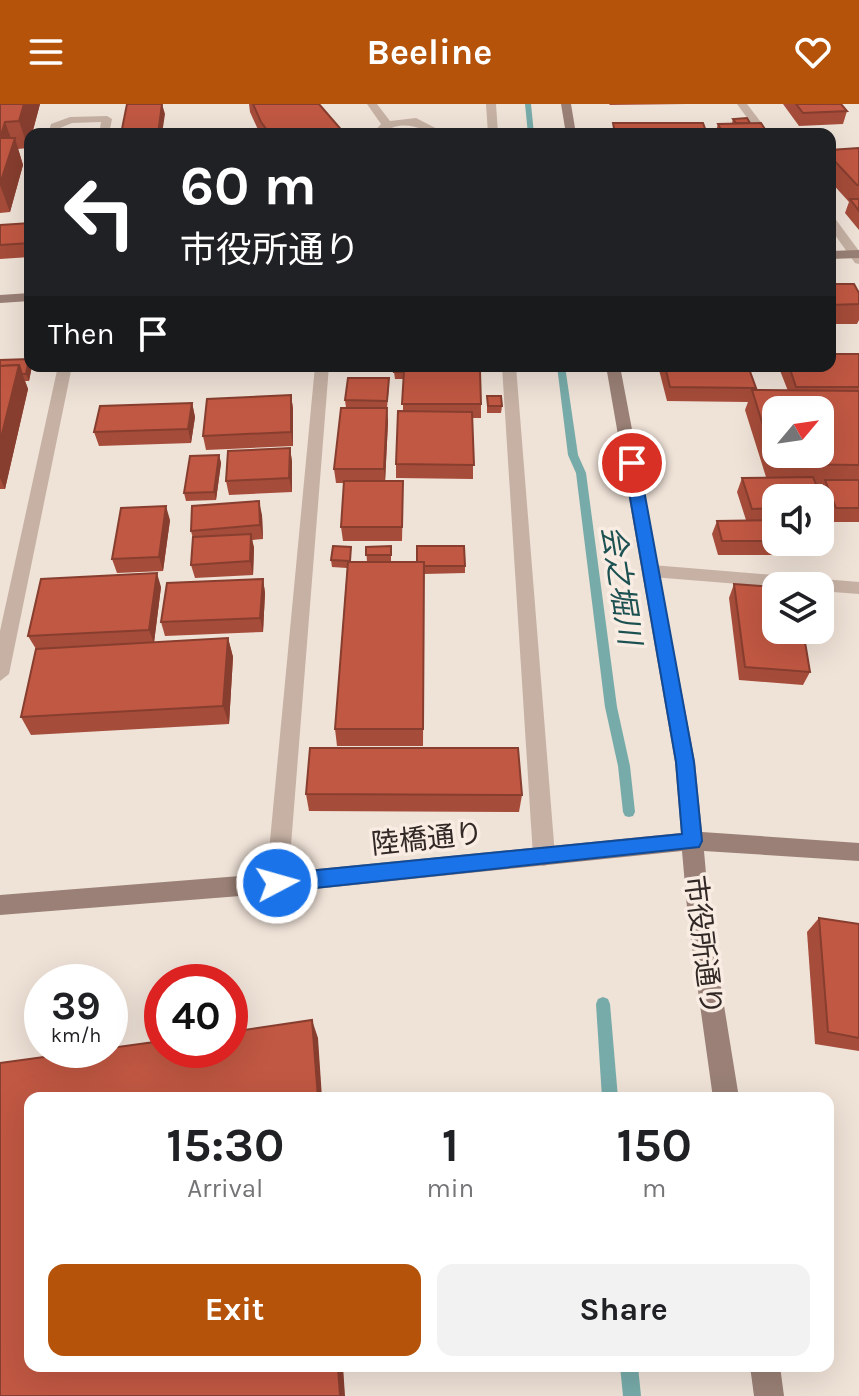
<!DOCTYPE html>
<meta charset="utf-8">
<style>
body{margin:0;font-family:Karla,"Noto Sans JP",sans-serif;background:#f2f2f2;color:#202124;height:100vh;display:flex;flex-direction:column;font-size:30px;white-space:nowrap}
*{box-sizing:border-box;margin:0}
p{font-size:26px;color:#757577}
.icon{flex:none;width:44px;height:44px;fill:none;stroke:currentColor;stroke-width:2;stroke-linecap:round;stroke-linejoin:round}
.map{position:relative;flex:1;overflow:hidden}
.side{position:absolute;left:24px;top:988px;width:810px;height:280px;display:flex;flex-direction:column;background:#fff;border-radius:16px;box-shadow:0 8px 32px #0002}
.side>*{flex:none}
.hud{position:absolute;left:24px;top:24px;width:812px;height:244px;border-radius:16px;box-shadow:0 8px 32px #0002;background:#202124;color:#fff;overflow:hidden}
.needle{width:52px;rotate:61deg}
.fabs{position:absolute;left:762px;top:292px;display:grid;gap:16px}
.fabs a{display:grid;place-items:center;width:72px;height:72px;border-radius:16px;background:#fff;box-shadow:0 8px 32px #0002;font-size:40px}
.speed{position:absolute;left:24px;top:860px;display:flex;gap:16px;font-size:40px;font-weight:700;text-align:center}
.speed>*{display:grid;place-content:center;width:104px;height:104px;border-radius:50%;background:#fff;box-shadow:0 8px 32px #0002;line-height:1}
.speed small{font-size:20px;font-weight:400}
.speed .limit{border:12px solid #d22;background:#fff;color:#111}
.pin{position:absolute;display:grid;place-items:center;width:68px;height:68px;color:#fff;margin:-34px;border:4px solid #fff;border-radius:50%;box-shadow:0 2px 8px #0007}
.me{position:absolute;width:88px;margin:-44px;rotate:84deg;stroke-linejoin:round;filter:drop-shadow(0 0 6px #0008)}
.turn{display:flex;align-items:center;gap:28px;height:168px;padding:0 24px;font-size:36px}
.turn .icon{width:104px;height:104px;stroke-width:2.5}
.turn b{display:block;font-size:56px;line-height:68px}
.then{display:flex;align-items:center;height:76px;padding:0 24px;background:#0003;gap:16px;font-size:30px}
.eta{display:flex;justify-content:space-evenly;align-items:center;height:136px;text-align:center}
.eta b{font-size:48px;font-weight:700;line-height:56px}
.primary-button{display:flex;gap:16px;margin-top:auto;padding:16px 24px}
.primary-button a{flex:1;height:92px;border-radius:16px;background:#b45309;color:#fff;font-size:32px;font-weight:700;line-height:92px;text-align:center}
.primary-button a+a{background:#f2f2f2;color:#202124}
header{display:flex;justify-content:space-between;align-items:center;height:104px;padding:0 24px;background:#b45309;color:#fff;font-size:36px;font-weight:700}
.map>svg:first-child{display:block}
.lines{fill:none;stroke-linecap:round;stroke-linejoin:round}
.stream{fill:#77aba9;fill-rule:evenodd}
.lane{fill:#c6b1a4;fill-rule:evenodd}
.street{fill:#c6b1a4;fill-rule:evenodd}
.secondary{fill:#9a8076;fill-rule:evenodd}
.wall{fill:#a64c3a;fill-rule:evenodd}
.shaded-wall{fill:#873e2f}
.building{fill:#c15843;stroke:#873e2f;stroke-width:2;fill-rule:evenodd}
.route{fill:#1a73e8;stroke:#114b97;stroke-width:2}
.labels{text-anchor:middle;stroke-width:7;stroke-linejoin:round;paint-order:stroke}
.street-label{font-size:28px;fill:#322825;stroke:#f8ece3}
.water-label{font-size:30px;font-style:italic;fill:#1d5151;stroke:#f8ece3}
</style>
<header><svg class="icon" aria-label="menu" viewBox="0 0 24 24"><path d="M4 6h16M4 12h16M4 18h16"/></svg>Beeline<svg class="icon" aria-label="heart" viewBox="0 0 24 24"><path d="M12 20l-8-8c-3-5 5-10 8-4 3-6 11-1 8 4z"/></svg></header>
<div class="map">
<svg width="859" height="1292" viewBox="0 0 859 1292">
<rect width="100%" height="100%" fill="#efe2d7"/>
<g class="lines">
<g class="stream">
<path d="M525,0H531L534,30H528Z"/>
<path d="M557,262H565L578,351L586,369L617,603L630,662L635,708L633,712L629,713L625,712L623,708L618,662L605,603L576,369L568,351Z"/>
<path d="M603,893L608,895L610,900L618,994H602L596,900L598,895Z"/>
<path d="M620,1262H638L641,1292H623Z"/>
</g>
<g class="lane">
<path d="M367,0H377L390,17L416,14L447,30C424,30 404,11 383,30H372L381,20Z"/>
<path d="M107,12L112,15L109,30H99L101,18L72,19L60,24L58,30H48L51,20L70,13Z"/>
</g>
<g class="street">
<path d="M486,0H496L498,30H488Z"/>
<path d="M737,0H747L770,30H759Z"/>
<path d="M830,112L834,113L859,147V160L855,159L830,124Z"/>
<path d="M58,262H72L9,570L0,577V527Z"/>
<path d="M315,262H329L288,779L285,786L277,789L269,786L266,779Z"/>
<path d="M502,262H516L555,752L552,759L544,762L536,759L533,752Z"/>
<path d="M652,461L859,478V490L820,487V482L776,483L652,473L643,467Z"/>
</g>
<g class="secondary">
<path d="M561,0H571L576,30H566Z"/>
<path d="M859,146V154L830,155V147Z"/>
<path d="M30,189V197L0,199V191Z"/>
<path d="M606,262H620L695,658L702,728L859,739V757L704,747L710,815L739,994H713L688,815L682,747L277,789L0,811V791L277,769L681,729L675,658Z"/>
<path d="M750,1262H780L784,1292H754Z"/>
</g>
</g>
<g class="wall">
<path d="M0,0H40L32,30H30L28,44L18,45L23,61L10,108L0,109Z"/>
<path d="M249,0H319L345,30H260L250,8Z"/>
<path d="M609,0H686L610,1Z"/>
<path d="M783,0H841L847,7L843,20L799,22Z"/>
<path d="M733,15L750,19L768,30H715L718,20L732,19Z"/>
<path d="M859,44V126L845,109L849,98L830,77V46Z"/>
<path d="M30,119V153L0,155V121Z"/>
<path d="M830,180L859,189V216L857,220H830Z"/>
<path d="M859,250V418H829L825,405L820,416V394H776V438H820V416L829,437L823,451H718L712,430L717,417L746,416L737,388L742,374L766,373L745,306L748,298L667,297L658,262H748L756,284L755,286L788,287L779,264L780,262H830ZM816,380H823L819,389Z"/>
<path d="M0,256H30L32,262L29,277H25L28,285L5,385H0Z"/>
<path d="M99,262H196V264L101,267Z"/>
<path d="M416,262H473V267L481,300V314H473V375L396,374V360L403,307V275H395L394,268L416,267Z"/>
<path d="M389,282L387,304L388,318L385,377L403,391L402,437H343L341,423L344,379H336L334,365L346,304L345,296Z"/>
<path d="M291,291L293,305V342L206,346L203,332Z"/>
<path d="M487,292L502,302L501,309H487Z"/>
<path d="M192,299L195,313L191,339L99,342L94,328Z"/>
<path d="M290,344L292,358V388L229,391L226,377Z"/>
<path d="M219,351L221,359L216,396L186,397L184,389Z"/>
<path d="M262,411L263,435L252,436L254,444L253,471L195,474L191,461L193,435L191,427Z"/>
<path d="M170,416L163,467L117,469L112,455Z"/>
<path d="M391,442V458L465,462V469L424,470L423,642H337L335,625L347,464L332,463L331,456L351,443V458H367L366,443Z"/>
<path d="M263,475L265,489L263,528L165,532L161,518Z"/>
<path d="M734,480L810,568L803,581L739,576L729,494Z"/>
<path d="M161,483L154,538L228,534L233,553L229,620L31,631L21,613L36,545L28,532Z"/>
<path d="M306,690L522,691L519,708L309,707Z"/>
<path d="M819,814L859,820V947L815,940L807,828Z"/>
</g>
<g class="shaded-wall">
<path d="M24,0H40L32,30H30L28,44L19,17Z"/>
<path d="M162,0L165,10L162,30H158Z"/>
<path d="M5,18L13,40L15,34L23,61L10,108L0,81V35Z"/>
<path d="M29,255L30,262H32L29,277L26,270Z"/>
<path d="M19,261L28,285L5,385L0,374V338Z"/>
<path d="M291,291L293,305V342L291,328Z"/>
<path d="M192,299L195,313L191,339L188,325Z"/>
<path d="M387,304L388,318L385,379L384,365Z"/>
<path d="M290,344L292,358V388L289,374Z"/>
<path d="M219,351L221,359L216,396L214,388Z"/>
<path d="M259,397L262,411L263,435L260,421Z"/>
<path d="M166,402L170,416L163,467L159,453Z"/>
<path d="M251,430L254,444L253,471L250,457Z"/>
<path d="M157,469L161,483L154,539L149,526Z"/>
<path d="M263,475L265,489L263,528L260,514Z"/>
<path d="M228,534L233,553L229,620L223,602Z"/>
<path d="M312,916L318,934L322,994H318Z"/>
<path d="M338,1262H343L345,1292H340Z"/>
</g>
<g class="building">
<path d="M0,0H24L19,17L5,18L0,34Z"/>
<path d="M127,0H162L158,30H121Z"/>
<path d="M253,0H319L345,30H270L261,18Z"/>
<path d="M796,0H841L847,7L803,9Z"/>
<path d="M747,14L750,19H736L733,15Z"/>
<path d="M613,19H703L707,30H615Z"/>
<path d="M761,19L768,30H723L718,20Z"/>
<path d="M0,34H15L0,80Z"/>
<path d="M859,44V81H857L830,52V46Z"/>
<path d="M850,95H859V107Z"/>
<path d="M30,119V139L0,141V121Z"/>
<path d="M830,180H854L859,189V200L830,201Z"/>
<path d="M830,250H859V283H796L789,262H830Z"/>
<path d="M29,255L26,270H22L19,261L0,262V256Z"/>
<path d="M19,261L0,338V262Z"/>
<path d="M395,262H407V267H404V268H394Z"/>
<path d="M665,262H748L756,284L670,283Z"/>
<path d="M404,267H480L481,300H402Z"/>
<path d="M348,274H389L387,297L345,296Z"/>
<path d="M752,286L859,287V361L775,360ZM776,306H820V350H776Z"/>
<path d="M291,291V328L203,332L207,295Z"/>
<path d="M487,292H501L502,302H488Z"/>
<path d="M192,299L188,325L94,328L100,302Z"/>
<path d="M341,304H387L384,365H334Z"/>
<path d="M398,307L472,308L474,361L396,360Z"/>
<path d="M290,344L289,374L226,377L228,347Z"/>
<path d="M219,351L214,388L184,389L190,352Z"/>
<path d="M813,373L825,403H820V394H776V404L752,405L742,374Z"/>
<path d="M825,376H859V404H836Z"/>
<path d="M344,377H403L402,423H341Z"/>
<path d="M259,397L260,421L191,427L192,402Z"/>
<path d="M166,402L159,453L112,455L121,404Z"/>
<path d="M776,416V437H722L717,417Z"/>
<path d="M820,416H822L829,437H820Z"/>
<path d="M251,430L250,457L191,461L193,433Z"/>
<path d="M333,442L351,443L350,457L331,456Z"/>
<path d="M391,442V451H366V443Z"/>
<path d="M417,442H464L465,462H424V458H417Z"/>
<path d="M348,458H424L423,625H335Z"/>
<path d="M157,469L149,526L28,532L41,475Z"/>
<path d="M263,475L260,514L161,518L167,479Z"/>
<path d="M734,480L776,483V526H803L810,568L745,563Z"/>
<path d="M228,534L223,602L21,613L36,545Z"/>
<path d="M310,644H518L522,691L306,690Z"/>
<path d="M819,814L859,820V934L828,928Z"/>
<path d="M312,916L318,994H30V1262H338L340,1292H0V959L95,946H110V944L162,937V946H230V928Z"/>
</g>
<path class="route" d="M632,355L639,359L694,658L702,737L699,743L277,788L270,785L267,779L270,772L277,770L682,730L676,658L624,359Z"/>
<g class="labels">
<g class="street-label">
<text transform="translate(427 734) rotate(-6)" y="10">陸橋通り</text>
<text transform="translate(704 841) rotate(83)" y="10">市役所通り</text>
</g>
<g class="water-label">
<text transform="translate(621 481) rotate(81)" y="10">会之堀川</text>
</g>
</g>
</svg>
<div class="fabs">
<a><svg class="needle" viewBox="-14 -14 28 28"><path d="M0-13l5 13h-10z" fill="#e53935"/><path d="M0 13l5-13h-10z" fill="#757577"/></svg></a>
<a><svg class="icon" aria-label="sound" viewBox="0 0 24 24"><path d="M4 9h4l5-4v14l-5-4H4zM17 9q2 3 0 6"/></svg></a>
<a><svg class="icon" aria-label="layers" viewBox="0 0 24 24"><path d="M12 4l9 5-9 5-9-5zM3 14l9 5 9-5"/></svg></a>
</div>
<div class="speed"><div>39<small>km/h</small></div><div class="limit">40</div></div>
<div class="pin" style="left:632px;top:359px;background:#d93025"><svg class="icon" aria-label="arrive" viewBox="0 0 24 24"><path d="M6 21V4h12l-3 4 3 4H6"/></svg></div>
<svg class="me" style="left:277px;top:779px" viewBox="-20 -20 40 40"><circle r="17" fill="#1a73e8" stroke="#fff" stroke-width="3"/><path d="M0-11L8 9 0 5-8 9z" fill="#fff"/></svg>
<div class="hud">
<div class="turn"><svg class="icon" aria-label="left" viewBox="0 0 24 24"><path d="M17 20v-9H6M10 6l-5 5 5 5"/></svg><div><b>60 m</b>市役所通り</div></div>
<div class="then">Then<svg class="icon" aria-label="arrive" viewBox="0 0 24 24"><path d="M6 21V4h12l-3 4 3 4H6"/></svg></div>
</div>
<section class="side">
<div class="eta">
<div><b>15:30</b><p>Arrival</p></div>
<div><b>1</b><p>min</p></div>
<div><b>150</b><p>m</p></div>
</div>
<div class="primary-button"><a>Exit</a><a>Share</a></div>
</section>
</div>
